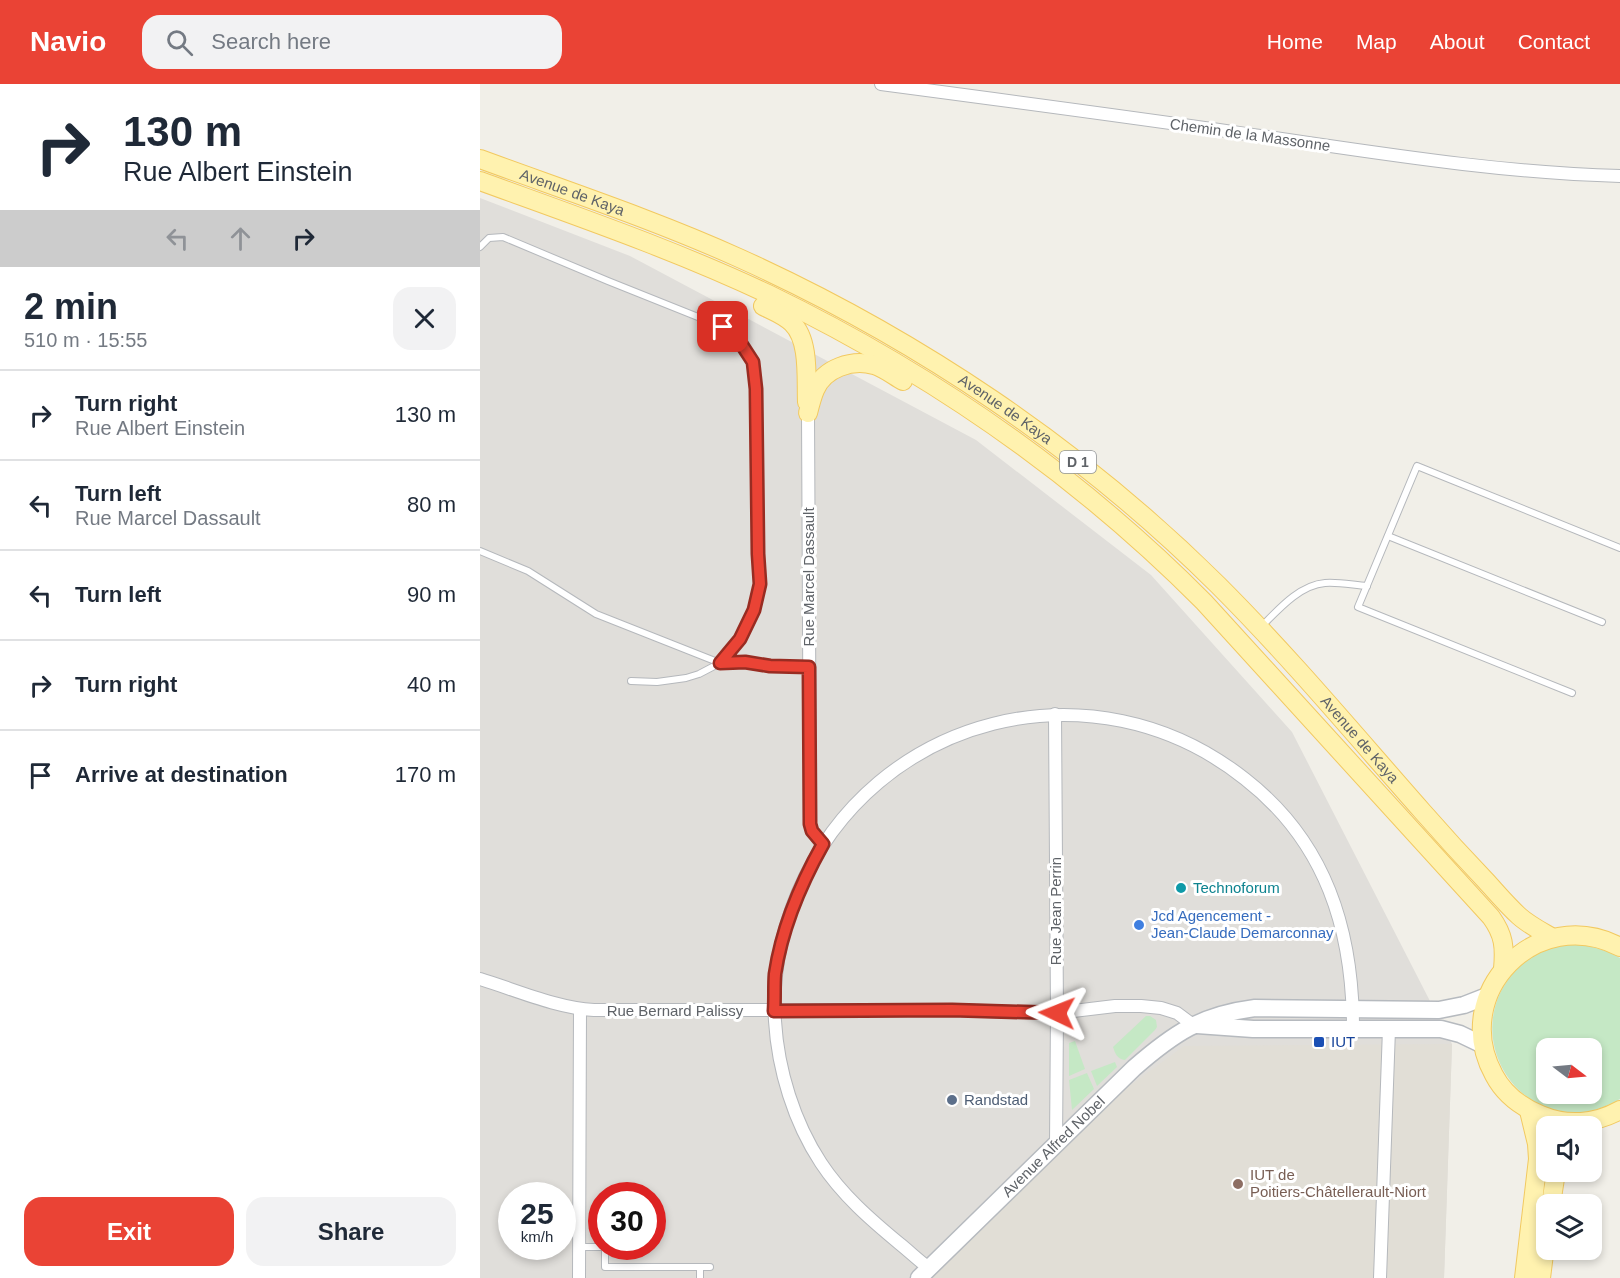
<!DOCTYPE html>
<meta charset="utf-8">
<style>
body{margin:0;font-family:Helvetica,sans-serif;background:#f2f2f3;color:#1f2937;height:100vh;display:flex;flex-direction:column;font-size:22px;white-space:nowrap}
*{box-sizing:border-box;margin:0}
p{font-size:20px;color:#747a83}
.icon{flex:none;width:33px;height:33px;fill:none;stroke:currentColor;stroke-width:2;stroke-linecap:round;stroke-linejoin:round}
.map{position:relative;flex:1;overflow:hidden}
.drawer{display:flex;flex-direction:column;background:#fff;width:480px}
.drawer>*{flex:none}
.hud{background:#fff;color:#1f2937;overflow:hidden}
.needle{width:39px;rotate:106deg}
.fabs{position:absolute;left:1056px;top:954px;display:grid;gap:12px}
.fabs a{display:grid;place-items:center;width:66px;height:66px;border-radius:12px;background:#fff;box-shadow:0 3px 9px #0003;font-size:30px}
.speed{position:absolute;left:18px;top:1098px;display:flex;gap:12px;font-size:30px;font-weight:700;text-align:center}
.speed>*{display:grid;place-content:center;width:78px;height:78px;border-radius:50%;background:#fff;box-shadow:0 3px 9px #0003;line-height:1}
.speed small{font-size:15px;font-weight:400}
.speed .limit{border:9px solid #d22;background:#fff;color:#111}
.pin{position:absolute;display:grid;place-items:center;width:51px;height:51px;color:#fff;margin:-26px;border-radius:12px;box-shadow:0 3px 9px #0006}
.me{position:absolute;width:66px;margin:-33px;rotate:272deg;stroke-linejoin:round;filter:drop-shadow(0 0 4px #0008)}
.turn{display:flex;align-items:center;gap:21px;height:126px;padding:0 24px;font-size:27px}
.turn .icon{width:78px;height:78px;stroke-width:2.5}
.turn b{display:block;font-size:42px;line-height:51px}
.lanes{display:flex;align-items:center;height:57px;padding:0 24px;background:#0003;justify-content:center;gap:30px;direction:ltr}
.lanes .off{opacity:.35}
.round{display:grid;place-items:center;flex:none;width:63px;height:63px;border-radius:18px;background:#f2f2f3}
.overview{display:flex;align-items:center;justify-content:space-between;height:102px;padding:0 24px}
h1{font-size:36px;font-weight:700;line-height:45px}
.action{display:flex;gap:12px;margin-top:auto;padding:12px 24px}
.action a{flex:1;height:69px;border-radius:18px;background:#ea4335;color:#fff;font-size:24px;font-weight:700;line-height:69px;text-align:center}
.action a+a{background:#f2f2f3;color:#1f2937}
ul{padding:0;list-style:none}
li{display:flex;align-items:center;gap:18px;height:90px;padding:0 24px;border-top:2px solid #e0e1e3}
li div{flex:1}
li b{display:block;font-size:22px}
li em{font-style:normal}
header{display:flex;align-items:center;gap:36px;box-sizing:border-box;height:84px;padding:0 30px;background:#ea4335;color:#fff}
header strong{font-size:28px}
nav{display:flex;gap:33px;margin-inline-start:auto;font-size:21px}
.search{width:420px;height:54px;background:#f2f2f3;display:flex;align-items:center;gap:15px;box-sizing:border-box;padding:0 21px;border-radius:18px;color:#747a83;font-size:22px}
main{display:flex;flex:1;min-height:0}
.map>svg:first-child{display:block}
.industrial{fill:#e0deda;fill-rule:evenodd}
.education{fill:#e1ded6}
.green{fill:#c5e8c5;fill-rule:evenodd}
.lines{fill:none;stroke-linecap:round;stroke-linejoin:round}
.lane-casing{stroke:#b5b8bc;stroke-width:8}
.street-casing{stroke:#b5b8bc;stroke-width:14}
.secondary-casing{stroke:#b6babf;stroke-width:19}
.primary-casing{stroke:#f2c960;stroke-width:20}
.lane{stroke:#fff;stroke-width:6}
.street{stroke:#fff;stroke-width:12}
.secondary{stroke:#fff;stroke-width:16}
.primary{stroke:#fff2af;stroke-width:18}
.route-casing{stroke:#982c22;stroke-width:15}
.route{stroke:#ea4335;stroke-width:10}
.culture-dot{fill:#0f9aa8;stroke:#fff;stroke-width:2}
.shop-dot{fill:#3f7fe0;stroke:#fff;stroke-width:2}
.transit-dot{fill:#1a4fb4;stroke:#fff;stroke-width:2}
.service-dot{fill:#5c6f8a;stroke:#fff;stroke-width:2}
.education-dot{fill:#8d6e63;stroke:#fff;stroke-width:2}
.labels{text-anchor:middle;stroke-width:6;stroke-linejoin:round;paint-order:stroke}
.shield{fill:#fff;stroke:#8f9295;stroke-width:1.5}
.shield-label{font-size:14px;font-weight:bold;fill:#5f6368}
.street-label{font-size:15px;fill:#5f6368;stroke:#fff}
.culture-label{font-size:15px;fill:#0d838f;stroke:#fff;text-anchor:start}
.shop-label{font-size:15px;fill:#366cbe;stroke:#fff;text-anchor:start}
.transit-label{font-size:15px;fill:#164399;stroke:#fff;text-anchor:start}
.service-label{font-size:15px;fill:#4e5e75;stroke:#fff;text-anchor:start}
.education-label{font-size:15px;fill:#785e54;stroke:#fff;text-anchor:start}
</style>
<header>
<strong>Navio</strong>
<div class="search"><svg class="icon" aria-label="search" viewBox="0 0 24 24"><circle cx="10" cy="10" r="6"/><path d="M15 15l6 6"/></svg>Search here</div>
<nav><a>Home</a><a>Map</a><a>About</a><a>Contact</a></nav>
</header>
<main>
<section class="drawer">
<div class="hud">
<div class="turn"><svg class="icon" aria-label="right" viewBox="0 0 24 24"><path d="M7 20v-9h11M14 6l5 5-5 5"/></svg><div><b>130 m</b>Rue Albert Einstein</div></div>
<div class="lanes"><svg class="icon off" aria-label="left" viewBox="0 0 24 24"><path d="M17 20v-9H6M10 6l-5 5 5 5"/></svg><svg class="icon off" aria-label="ahead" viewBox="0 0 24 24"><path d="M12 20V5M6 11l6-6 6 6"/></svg><svg class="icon" aria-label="right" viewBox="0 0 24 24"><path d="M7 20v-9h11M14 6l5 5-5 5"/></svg></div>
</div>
<div class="overview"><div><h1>2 min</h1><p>510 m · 15:55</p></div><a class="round"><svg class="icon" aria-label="close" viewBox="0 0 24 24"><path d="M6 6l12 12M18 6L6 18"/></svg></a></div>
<ul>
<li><svg class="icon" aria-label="right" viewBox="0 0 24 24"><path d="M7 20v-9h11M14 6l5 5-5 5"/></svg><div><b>Turn right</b><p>Rue Albert Einstein</p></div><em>130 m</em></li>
<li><svg class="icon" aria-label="left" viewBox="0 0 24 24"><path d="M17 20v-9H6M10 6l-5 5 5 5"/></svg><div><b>Turn left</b><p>Rue Marcel Dassault</p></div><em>80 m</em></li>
<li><svg class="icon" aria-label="left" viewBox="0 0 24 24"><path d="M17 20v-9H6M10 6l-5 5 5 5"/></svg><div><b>Turn left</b></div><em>90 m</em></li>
<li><svg class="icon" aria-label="right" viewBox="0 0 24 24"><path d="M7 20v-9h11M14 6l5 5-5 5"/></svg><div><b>Turn right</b></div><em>40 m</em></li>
<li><svg class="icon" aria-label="arrive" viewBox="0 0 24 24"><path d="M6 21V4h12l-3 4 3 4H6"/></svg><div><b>Arrive at destination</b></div><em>170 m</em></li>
</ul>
<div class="action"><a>Exit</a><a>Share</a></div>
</section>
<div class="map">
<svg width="1140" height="1194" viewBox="0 0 1140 1194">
<rect width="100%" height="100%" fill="#f1efe8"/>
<path class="industrial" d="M0,114L150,172L496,356L671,491L812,648L972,960L964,1194H0ZM32,1112H82V1162H32ZM122,1112H172V1162H122Z"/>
<path class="education" d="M972,960L964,1194H452L644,1006L704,962Z"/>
<g class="green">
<path d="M1094,860C1111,862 1125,865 1140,874V1015C1129,1021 1118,1026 1106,1028C1027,1037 981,942 1037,885C1047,875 1061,866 1076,863C1082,861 1088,861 1094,860ZM1066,964H1112V1010H1066Z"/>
<path d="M666,932H670L676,936L677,943L675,946L645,976C637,975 635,969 633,963Z"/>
<path d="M595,957L605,985L589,992V959Z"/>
<path d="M635,978L637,983L617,1002L611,987Z"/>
<path d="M607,989L614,1005L592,1026L589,996Z"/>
</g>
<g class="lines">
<defs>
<g id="lane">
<path d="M0,163L9,154L23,153L128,197L243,243L260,258L273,278L276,305L278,470L280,500L274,526L260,555L240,579L116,530L48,487L0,467"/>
<path d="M908,452L1122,538"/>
<path d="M780,544C797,527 819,501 845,499C859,498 873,501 887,502"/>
<path d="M151,597L177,598L206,594L219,590L240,579L265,578L290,582L329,583"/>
<path d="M1092,609L878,523L937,382L1140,464"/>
<path d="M99,1163H125V1183H230"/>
<path d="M220,1194V1183"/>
</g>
<g id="street">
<path d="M401,0C530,17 659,34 788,53C905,70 1022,89 1140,92"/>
<path d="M328,329L330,740L332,747L343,761"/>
<path d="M575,630L577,929L576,1061"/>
<path d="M0,895C36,906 77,924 114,926H472L577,929L635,922H661L681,924L697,929L713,941"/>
<path d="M449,1184C439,1177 430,1168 420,1160C391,1136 362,1111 341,1079C314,1038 298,986 295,937C292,892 301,849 318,808C394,630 614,575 765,695C846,758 873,846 873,945"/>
<path d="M99,1194L100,925"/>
<path d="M900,1194L909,945"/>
</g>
<g id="secondary">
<path d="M717,941L773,945H961L980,950L1003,961"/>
<path id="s1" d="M439,1194L654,984C694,949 721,931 775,924L959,926L984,921L1007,912"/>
</g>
<g id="primary">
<path id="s2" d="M0,75C87,107 175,136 259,174C436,254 600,364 738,501C810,573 875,651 942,727C963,751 984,774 1006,797C1017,809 1027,821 1039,832C1049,841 1061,847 1073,854"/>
<path d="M0,97C96,132 195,166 288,210C449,288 597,390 724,518L1011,833C1024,851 1025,863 1023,885"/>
<path d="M283,222C293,227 304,231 312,239C330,256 326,295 327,318"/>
<path d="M328,329C330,321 332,313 335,306C344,284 372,275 394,281C404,284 414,292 423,297"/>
<path d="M1140,863C1057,819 969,909 1014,991C1024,1010 1041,1023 1061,1031C1087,1042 1115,1040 1140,1026"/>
<path d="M1071,1120L1076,1088"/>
<path d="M1044,1194L1058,1075L1057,1060L1049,1027"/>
<path d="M1061,1194L1066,1154"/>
</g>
</defs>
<use href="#lane" class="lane-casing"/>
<use href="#street" class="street-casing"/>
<use href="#secondary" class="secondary-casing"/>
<use href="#primary" class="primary-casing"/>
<use href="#lane" class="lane"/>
<use href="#street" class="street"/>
<use href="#secondary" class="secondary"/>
<use href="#primary" class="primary"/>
</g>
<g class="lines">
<defs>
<path id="route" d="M243,243L260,258L273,278L276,305L278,470L280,500L274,526L260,555L240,579L265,578L290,582L329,583L330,740L332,747L343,760C320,801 302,843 295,890C294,902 295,915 294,927L472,926L577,929"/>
</defs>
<use href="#route" class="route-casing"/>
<use href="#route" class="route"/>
</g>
<circle class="culture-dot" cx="701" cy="804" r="6"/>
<circle class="shop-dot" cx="659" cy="841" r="6"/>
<rect class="transit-dot" x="833" y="952" width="12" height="12" rx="3"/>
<circle class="service-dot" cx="472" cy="1016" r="6"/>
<circle class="education-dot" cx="758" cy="1100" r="6"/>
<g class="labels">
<rect class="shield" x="580" y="367" width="36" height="22" rx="4.5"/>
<g class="shield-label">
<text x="598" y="383">D 1</text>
</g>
<g class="street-label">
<text transform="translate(770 51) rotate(8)" y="5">Chemin de la Massonne</text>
<text dy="5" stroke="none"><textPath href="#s2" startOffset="98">Avenue de Kaya</textPath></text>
<text dy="5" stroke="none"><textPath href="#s2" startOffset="584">Avenue de Kaya</textPath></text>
<text transform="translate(329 493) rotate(-90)" y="5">Rue Marcel Dassault</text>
<text dy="5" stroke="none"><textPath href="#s2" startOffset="1070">Avenue de Kaya</textPath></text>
<text transform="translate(576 827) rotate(-90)" y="5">Rue Jean Perrin</text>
<text x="195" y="932">Rue Bernard Palissy</text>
<text dy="5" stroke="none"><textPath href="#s1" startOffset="188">Avenue Alfred Nobel</textPath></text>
</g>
<g class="culture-label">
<text x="713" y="809">Technoforum</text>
</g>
<g class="shop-label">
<text x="671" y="837">Jcd Agencement -<tspan x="671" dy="17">Jean-Claude Demarconnay</tspan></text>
</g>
<g class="transit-label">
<text x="851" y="963">IUT</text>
</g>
<g class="service-label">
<text x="484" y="1021">Randstad</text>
</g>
<g class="education-label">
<text x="770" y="1096">IUT de<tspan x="770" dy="17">Poitiers-Châtellerault-Niort</tspan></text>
</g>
</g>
</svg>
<div class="fabs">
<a><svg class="needle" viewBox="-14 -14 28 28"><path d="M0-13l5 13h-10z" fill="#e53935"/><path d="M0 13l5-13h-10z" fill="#747a83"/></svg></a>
<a><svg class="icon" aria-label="sound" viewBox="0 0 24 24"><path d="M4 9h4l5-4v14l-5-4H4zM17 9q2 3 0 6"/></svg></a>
<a><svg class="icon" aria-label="layers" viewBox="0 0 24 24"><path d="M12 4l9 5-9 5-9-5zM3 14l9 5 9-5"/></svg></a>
</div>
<div class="speed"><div>25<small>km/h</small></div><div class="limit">30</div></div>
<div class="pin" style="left:243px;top:243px;background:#d93025"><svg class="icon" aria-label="arrive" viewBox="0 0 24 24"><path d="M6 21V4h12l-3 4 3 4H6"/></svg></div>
<svg class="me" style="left:577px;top:929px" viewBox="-20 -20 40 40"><path d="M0-17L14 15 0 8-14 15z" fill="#ea4335" stroke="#fff" stroke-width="4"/></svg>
</div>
</main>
